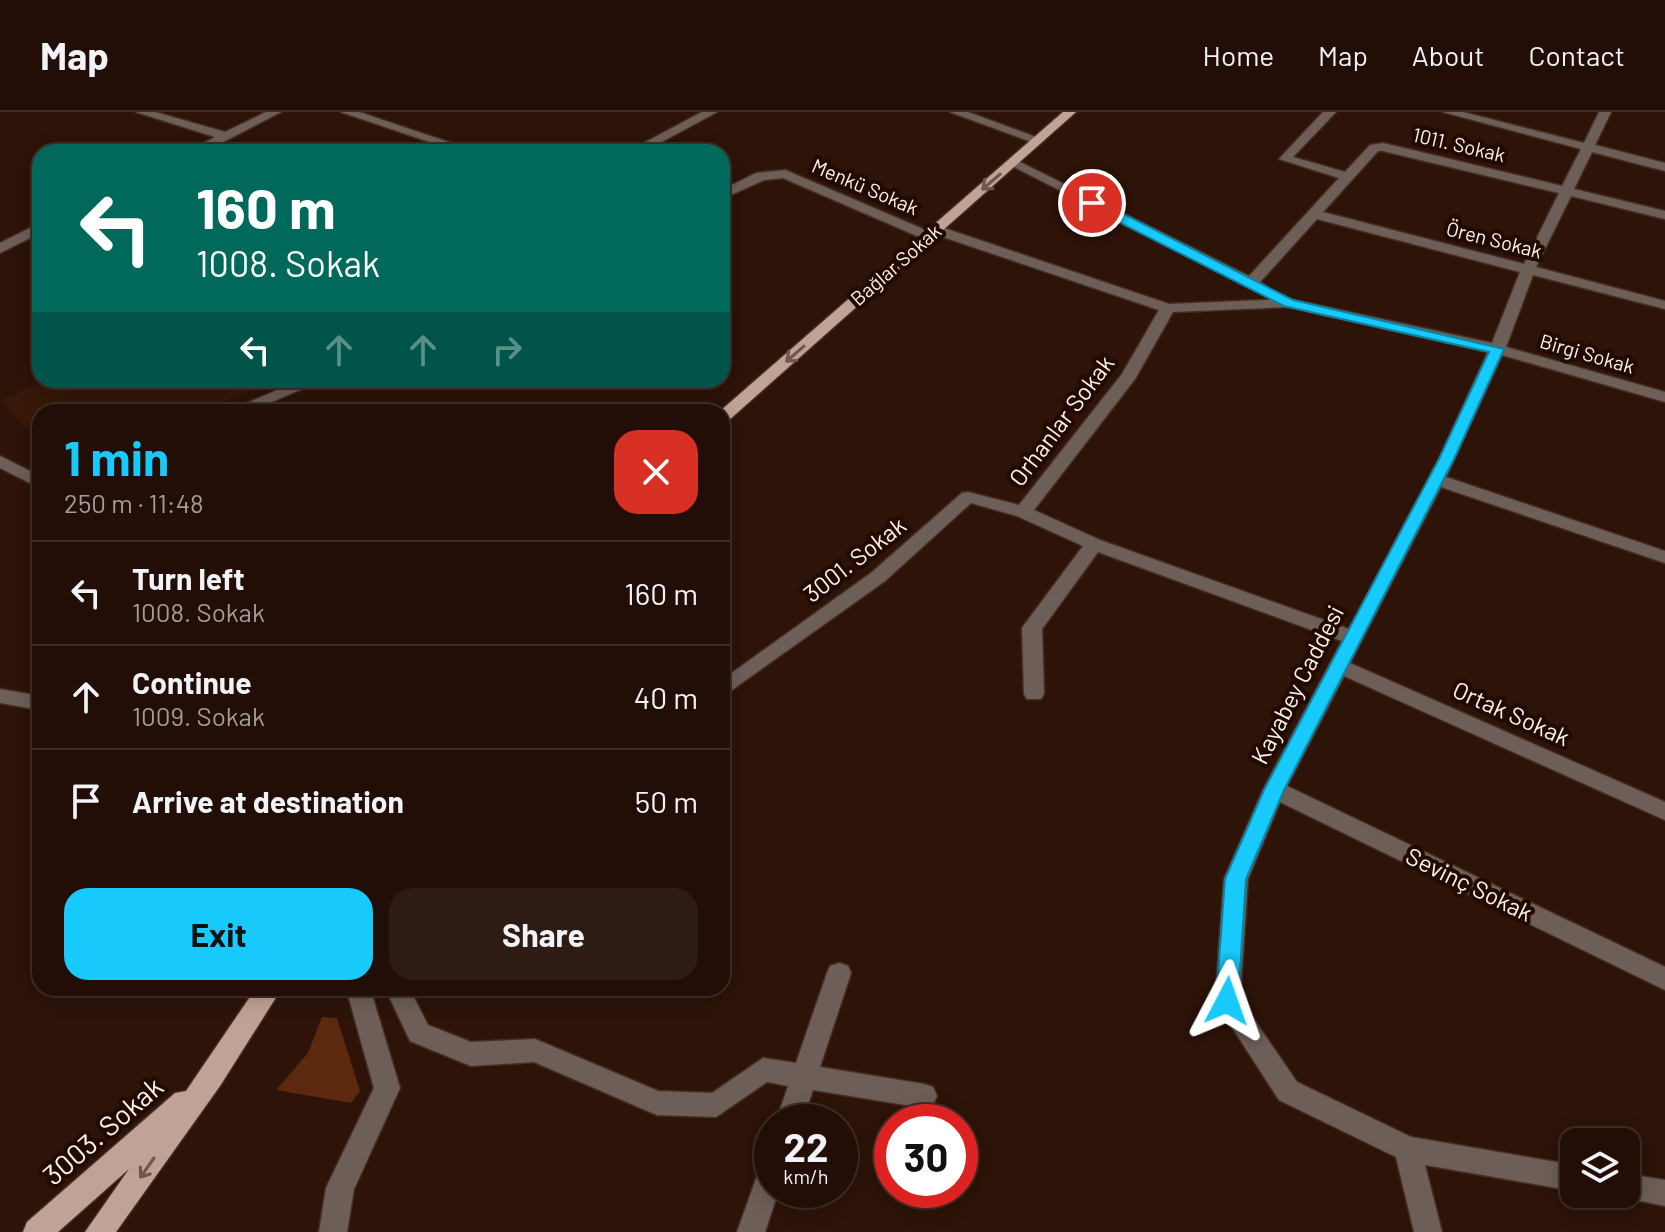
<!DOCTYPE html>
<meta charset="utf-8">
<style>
body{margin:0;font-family:Barlow,sans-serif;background:#2e1c14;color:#f1f3f6;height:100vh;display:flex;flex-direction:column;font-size:30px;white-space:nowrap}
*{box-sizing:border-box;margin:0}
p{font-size:26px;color:#a29c9b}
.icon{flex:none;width:44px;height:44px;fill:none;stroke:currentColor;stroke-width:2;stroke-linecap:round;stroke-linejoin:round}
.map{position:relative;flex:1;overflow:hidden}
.drawer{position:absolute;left:32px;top:292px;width:698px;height:592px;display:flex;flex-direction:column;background:#220e06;border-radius:24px;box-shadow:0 4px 20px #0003,0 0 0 2px #3f2e28}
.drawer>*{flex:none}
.guide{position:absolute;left:32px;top:32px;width:698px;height:244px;border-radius:24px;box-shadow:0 4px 20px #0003,0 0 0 2px #3f2e28;background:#00695c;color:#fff;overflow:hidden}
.controls{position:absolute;left:1560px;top:1016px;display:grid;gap:16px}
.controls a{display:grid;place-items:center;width:80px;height:80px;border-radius:16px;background:#220e06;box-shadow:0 4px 20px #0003,0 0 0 2px #3f2e28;font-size:40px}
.speed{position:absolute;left:754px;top:992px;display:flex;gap:16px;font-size:40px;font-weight:700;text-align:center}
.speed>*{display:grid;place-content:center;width:104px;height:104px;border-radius:50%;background:#220e06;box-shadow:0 4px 20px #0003,0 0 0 2px #3f2e28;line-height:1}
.speed small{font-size:20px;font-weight:400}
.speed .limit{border:12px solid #d22;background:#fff;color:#111}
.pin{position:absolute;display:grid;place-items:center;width:68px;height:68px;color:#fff;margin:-34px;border:4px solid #fff;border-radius:50%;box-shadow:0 2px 8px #0007}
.me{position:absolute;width:88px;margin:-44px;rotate:4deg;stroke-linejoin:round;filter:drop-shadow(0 0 6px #0008)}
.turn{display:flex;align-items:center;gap:28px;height:168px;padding:0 32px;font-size:36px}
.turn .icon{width:104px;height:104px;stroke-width:2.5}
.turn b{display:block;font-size:56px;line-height:68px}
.lanes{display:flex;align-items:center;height:76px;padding:0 32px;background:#0003;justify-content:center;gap:40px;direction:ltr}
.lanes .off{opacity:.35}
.round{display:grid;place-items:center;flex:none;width:84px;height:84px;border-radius:24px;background:#2e1c14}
.summary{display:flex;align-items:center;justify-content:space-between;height:136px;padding:0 32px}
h1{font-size:48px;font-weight:700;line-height:60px;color:#17cafb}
.button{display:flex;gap:16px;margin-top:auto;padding:16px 32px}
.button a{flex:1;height:92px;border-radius:24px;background:#17cafb;color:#111;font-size:32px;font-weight:700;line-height:92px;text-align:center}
.button a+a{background:#2e1c14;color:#f1f3f6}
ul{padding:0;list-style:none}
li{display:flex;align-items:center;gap:24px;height:104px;padding:0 32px;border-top:2px solid #3f2e28}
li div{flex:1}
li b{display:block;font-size:30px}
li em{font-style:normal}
header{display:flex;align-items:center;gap:48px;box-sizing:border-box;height:112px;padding:0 40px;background:#220e06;border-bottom:2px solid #3f2e28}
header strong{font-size:38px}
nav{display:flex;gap:44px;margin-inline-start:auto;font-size:28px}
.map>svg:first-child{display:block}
.built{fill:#381809}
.green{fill:#5c280e}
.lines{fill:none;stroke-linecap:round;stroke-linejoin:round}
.minor-casing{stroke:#462e23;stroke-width:3}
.major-casing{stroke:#462e23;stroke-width:3}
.minor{fill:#6d5e58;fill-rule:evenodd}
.major{fill:#c0a396;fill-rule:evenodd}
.oneway{stroke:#71564c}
.route{fill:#17cafb;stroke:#0f83a3;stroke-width:2}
.labels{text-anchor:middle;stroke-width:8;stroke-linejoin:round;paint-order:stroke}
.far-street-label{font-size:20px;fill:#fdf1ed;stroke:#220a02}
.street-label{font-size:24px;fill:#fdf1ed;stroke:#220a02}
.near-street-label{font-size:28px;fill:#fdf1ed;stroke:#220a02}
</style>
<header>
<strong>Map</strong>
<nav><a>Home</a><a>Map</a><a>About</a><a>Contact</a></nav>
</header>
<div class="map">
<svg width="1665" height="1120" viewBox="0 0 1665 1120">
<rect width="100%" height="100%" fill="#2d1308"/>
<path class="built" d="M48,268H277L198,300H40V329L0,289Z"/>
<path class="green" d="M322,905L337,906L360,979L351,991L276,978L308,941Z"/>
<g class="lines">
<defs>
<g id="minor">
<path d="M136,0H155L225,20L266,0H281L204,40H188L215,25Z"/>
<path d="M341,0H359L478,40H459Z"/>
<path d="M702,0H717L643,40H627Z"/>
<path d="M950,0H968L1044,28L1034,31Z"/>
<path d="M1323,0H1336L1293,45L1345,60L1370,33L1383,31L1562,74L1581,37L1443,0H1463L1584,31L1599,0H1611L1595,33L1665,51V59L1592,40L1574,77L1665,99V107L1571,84L1536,155L1665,189V197L1533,163L1506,235L1665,280V290L1502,243L1446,365L1665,439V451L1441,375L1350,551L1665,690V708L1344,564L1287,674L1665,855V878L1280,690L1248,767L1240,887L1297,970L1411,1025L1574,1053V1079L1425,1053L1442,1120H1414L1396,1045L1279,988L1215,889L1224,767L1263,678L1342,529L1098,440L1042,517L1044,582L1041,587H1027L1024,582L1022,516L1083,434L1017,404L971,391L885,469L722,585V568L871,461L962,381L968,380L1019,393L1122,262L1159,198L934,122V127H924L783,66L764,68L722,87V78L756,61L785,58L930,120L931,115H941L1169,192L1289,187L1492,231L1520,160L1317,107L1260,170L1268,176L1261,180L1006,51L1016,48L1249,164L1339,66L1279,47ZM1378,39H1383L1559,81L1524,152L1323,100ZM1289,195L1488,240L1439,347L1349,517L1100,428L1034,398L1135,267L1173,200Z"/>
<path d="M40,111V121L0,141V131Z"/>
<path d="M301,268H323L248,300H226Z"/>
<path d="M0,344L40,364V376L0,356Z"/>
<path d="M0,577L40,584V598L0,591Z"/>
<path d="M839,851L848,854L851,861L820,955L924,972L933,975L937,984L933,993L924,996L813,978L802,1010H776L788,974L767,970L716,1005L657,1003L534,950L471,954L410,929L385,876H409L428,913L471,930L535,927L658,979L712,981L763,946L796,951L827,861L830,854Z"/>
<path d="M346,876H370L400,976L354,1077L347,1120H319L326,1076L374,976Z"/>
<path d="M772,1046V1078H779L765,1120H737L762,1050Z"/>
<path d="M1626,1062L1665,1068V1094L1616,1084L1615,1082H1626Z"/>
</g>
<g id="major">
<path d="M1063,0H1076L728,309L722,311V300H719Z"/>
<path d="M256,876H282L220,974L116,1120H85L129,1057L58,1120H23L27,1110L175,981L186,979Z"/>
</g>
</defs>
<use href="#minor" class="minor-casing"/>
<use href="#major" class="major-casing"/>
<use href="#minor" class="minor"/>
<use href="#major" class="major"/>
</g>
<defs><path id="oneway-shaft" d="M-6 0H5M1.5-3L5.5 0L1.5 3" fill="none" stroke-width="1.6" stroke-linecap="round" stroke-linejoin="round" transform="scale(2)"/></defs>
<g class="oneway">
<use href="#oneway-shaft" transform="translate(991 70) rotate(139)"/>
<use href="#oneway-shaft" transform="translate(795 242) rotate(139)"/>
<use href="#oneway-shaft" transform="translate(147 1056) rotate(125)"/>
</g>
<path class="route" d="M1087,88H1096L1293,188L1504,237L1454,347L1284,678L1246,767L1238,889L1235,896L1227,899L1219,896L1216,889L1225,767L1264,678L1439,347L1489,240L1284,194L1087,94Z"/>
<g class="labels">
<g class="far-street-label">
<text transform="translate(1459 33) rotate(13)" y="7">1011. Sokak</text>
<text transform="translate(865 75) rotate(23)" y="7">Menkü Sokak</text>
<text transform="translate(1494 128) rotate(14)" y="7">Ören Sokak</text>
<text transform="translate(896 153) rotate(-41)" y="7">Bağlar Sokak</text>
<text transform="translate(1587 242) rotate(16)" y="7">Birgi Sokak</text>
</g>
<g class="street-label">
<text transform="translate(1062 309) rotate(-53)" y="8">Orhanlar Sokak</text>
<text transform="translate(855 448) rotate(-38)" y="8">3001. Sokak</text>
<text transform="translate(1298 573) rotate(-63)" y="8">Kayabey Caddesi</text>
<text transform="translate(1511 602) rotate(24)" y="8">Ortak Sokak</text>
<text transform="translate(1469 773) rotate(26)" y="8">Sevinç Sokak</text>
</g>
<g class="near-street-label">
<text transform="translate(103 1019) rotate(-41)" y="10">3003. Sokak</text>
</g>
</g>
</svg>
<div class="controls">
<a><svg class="icon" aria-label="layers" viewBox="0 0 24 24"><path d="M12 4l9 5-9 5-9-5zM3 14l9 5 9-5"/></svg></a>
</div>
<div class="speed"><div>22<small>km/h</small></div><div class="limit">30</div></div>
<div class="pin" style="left:1092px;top:91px;background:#d93025"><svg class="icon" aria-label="arrive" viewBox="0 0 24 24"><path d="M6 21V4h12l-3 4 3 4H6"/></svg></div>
<svg class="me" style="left:1227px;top:889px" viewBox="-20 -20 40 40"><path d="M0-17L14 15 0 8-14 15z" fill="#17cafb" stroke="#fff" stroke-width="4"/></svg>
<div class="guide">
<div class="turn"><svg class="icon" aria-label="left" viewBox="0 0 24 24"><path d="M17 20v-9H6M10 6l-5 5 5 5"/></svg><div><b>160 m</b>1008. Sokak</div></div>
<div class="lanes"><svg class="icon" aria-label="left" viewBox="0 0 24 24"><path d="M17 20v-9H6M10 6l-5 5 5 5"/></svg><svg class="icon off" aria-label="ahead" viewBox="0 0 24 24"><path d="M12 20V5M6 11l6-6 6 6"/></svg><svg class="icon off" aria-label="ahead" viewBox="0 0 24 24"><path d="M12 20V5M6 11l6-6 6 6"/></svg><svg class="icon off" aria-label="right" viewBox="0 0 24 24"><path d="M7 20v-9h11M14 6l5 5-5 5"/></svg></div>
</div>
<section class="drawer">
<div class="summary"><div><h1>1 min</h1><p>250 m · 11:48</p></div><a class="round" style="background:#d93025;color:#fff"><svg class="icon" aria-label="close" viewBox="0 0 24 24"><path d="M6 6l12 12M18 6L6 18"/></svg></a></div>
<ul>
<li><svg class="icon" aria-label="left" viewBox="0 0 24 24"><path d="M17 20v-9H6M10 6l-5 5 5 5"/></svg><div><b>Turn left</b><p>1008. Sokak</p></div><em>160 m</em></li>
<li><svg class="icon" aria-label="ahead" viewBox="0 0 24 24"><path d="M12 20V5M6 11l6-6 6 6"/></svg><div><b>Continue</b><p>1009. Sokak</p></div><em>40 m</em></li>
<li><svg class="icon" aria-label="arrive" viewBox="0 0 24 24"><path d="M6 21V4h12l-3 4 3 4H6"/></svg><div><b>Arrive at destination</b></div><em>50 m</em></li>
</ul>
<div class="button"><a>Exit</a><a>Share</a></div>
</section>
</div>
